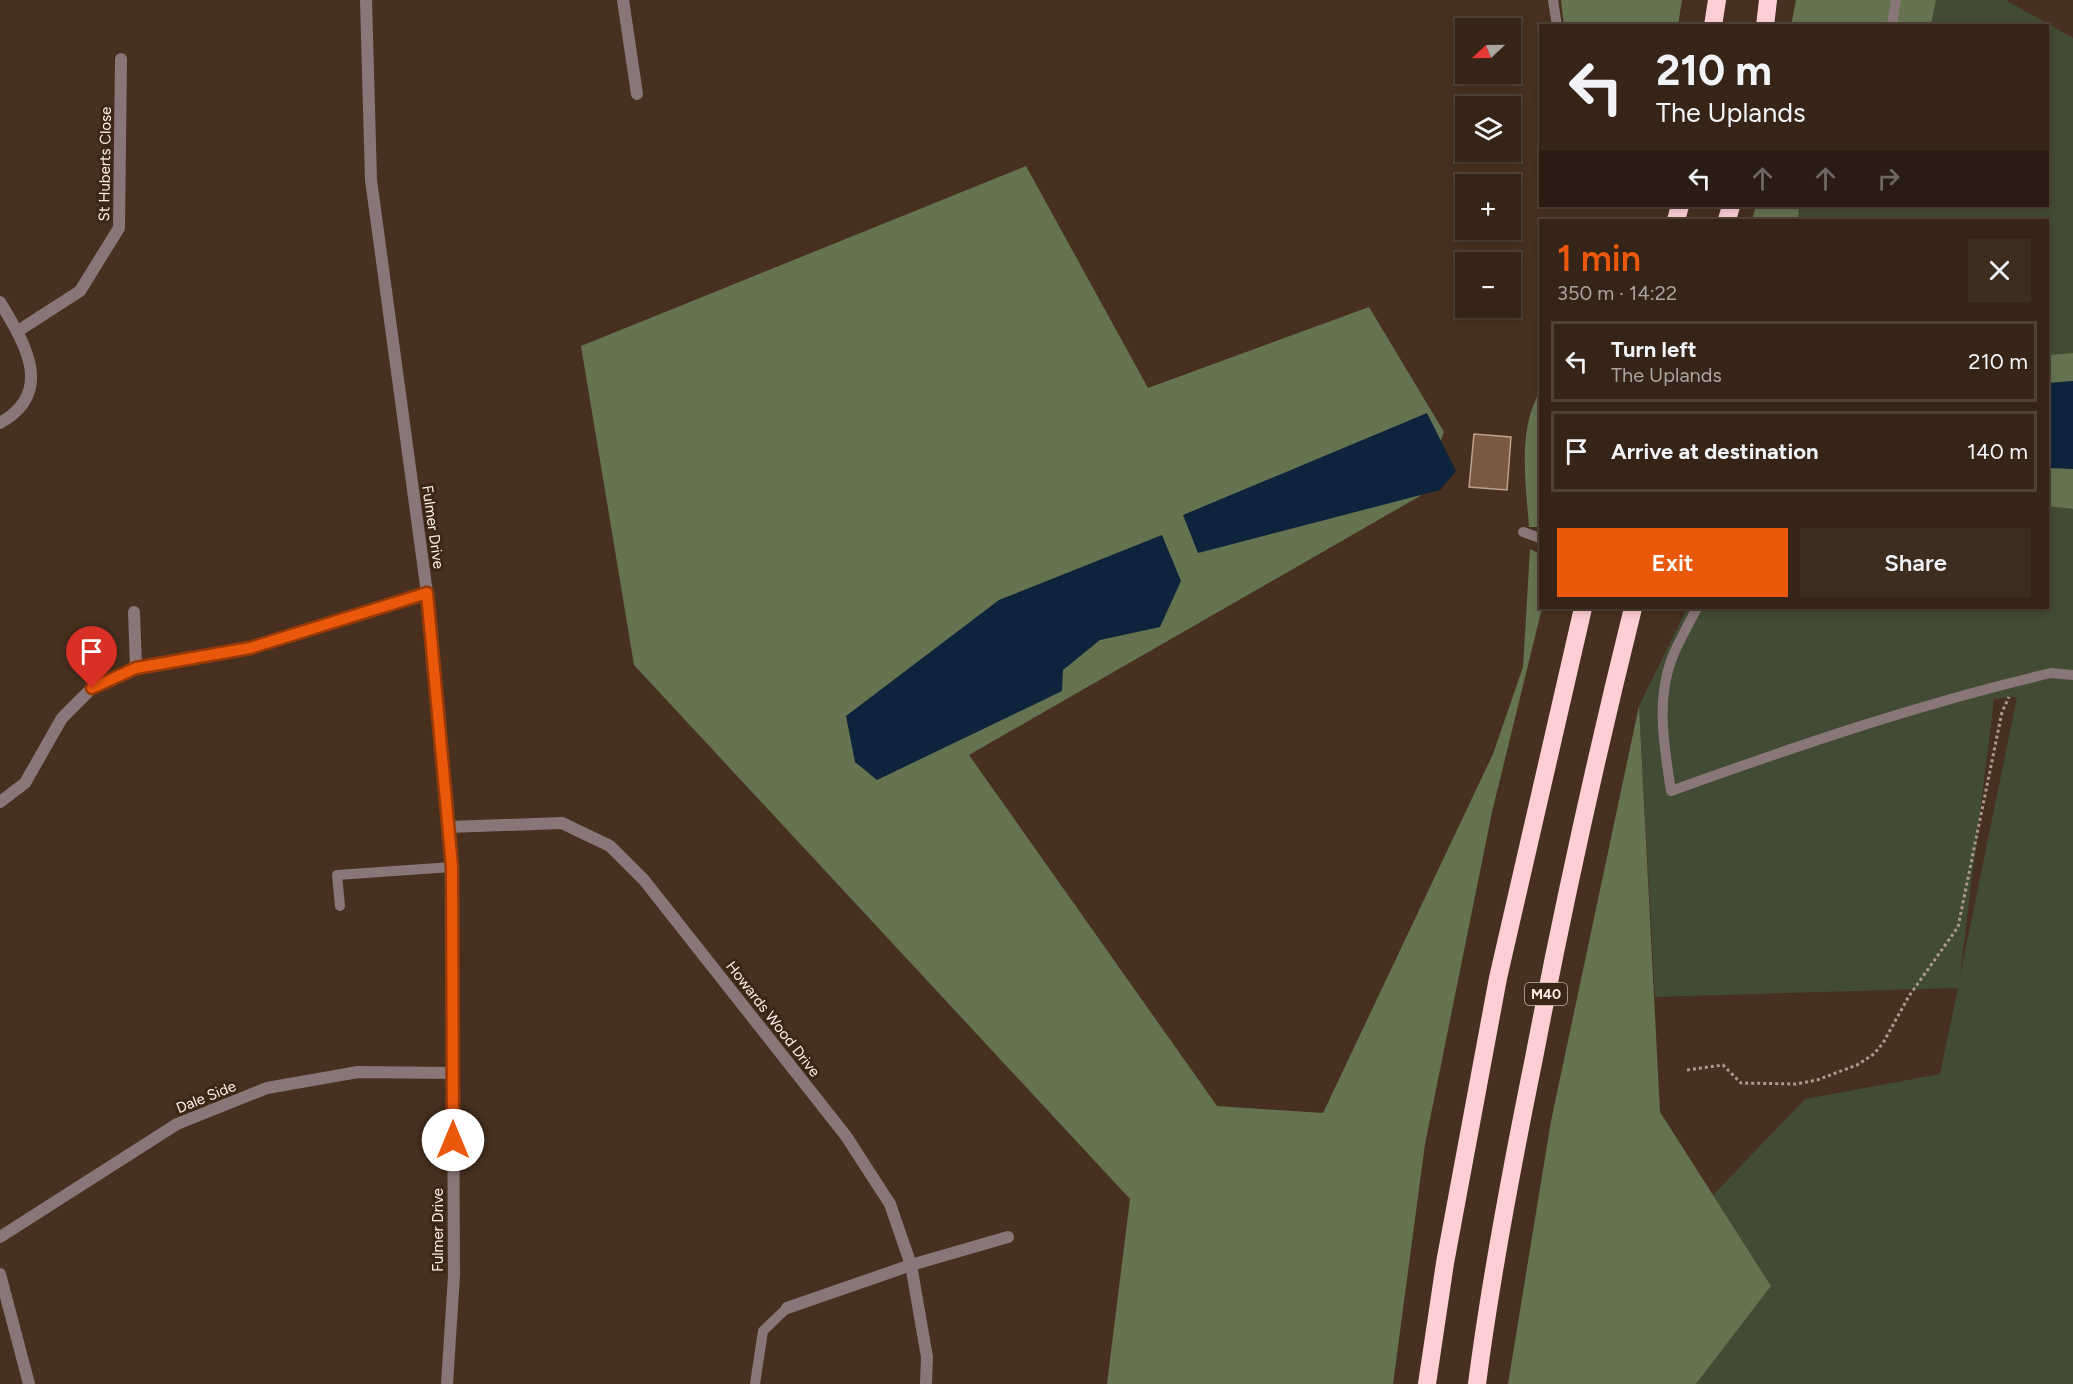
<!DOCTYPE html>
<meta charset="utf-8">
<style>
body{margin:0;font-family:Figtree,sans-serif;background:#3d2c20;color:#f1f3f6;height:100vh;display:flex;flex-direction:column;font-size:22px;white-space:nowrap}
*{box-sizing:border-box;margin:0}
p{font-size:20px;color:#aaa4a1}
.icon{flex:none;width:33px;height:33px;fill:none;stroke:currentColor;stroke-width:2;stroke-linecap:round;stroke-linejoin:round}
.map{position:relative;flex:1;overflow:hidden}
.details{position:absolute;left:1539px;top:219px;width:510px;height:390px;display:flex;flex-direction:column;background:#352417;border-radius:0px;box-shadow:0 3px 9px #0003,0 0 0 2px #4f4136}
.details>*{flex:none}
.guide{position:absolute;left:1539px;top:24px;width:510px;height:183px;border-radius:0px;box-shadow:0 3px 9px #0003,0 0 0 2px #4f4136;background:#352417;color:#f1f3f6;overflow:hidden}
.needle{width:39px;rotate:248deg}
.controls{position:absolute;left:1455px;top:18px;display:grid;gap:12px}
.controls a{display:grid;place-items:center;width:66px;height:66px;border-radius:0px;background:#352417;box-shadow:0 3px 9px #0003,0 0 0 2px #4f4136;font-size:30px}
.pin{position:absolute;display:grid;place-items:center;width:51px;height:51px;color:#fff;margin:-62px -26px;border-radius:50% 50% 50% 0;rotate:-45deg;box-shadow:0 0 6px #0007}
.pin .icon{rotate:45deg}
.me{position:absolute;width:66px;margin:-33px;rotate:0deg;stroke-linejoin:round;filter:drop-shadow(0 0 4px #0008)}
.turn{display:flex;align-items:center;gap:21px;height:126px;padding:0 18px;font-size:27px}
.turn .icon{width:78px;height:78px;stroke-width:2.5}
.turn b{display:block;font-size:42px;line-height:51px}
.lanes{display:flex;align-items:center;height:57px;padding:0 18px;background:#0003;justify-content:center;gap:30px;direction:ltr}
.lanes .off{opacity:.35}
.round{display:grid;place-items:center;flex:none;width:63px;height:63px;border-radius:0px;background:#3d2c20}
.summary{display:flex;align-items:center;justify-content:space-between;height:102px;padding:0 18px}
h1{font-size:36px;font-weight:600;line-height:45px;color:#ea580c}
.button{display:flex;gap:12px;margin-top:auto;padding:12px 18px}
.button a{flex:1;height:69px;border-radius:0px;background:#ea580c;color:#fff;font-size:24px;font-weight:600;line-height:69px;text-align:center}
.button a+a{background:#3d2c20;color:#f1f3f6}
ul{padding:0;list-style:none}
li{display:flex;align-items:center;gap:18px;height:81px;margin:0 12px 9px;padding:0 6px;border:3px solid #4f4136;border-radius:0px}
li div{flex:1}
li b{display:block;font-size:22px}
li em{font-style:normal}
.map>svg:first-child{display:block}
.green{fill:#424b34;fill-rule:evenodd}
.forest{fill:#657351}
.water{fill:#0e243c}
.building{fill:#795942;stroke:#bea28e;stroke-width:1.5}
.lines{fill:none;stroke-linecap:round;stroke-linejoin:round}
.path{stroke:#ac9a8e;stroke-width:3;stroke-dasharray:3 3;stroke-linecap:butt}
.service{stroke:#897678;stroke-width:10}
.minor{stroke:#897678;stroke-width:12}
.motorway{stroke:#fdced4;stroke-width:18}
.route-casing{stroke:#983908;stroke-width:15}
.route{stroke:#ea580c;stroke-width:10}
.labels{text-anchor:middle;stroke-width:6;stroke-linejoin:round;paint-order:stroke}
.shield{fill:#3c2615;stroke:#c4b5aa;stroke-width:1.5}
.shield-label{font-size:14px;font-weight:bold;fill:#fff2ea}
.street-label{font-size:15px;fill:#fff2ea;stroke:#3c2615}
</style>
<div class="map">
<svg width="2073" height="1384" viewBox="0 0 2073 1384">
<rect width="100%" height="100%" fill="#47301f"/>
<g class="green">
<path d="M1936,0H2006L2073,38V353L2048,355V220H1798L1799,206H2048V26L1931,25Z"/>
<path d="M2048,506L2073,509V1384H1696L1771,1286L1713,1195L1805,1099L1940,1074L1958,988L1655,997L1639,706L1687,608H2048ZM2016,697H2017L1960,976L1994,699Z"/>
</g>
<g class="forest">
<path d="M1561,0H1682L1678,25L1564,26Z"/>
<path d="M1796,0H1936L1931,25L1791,26Z"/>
<path d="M1026,166L1148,388L1369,307L1444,432L1420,496L969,755L1217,1106L1323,1113L1493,754L1523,667L1530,549L1540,554L1542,608L1492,812L1425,1144L1393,1384H1107L1130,1199L634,665L581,346Z"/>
<path d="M1756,206H1799L1798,220H1752Z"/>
<path d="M2073,353V509L2048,506V355Z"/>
<path d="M1540,391V527H1529C1526,483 1517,431 1540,391Z"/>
<path d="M1639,706L1660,1112L1771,1286L1696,1384H1508L1551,1121Z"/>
</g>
<g class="water">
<path d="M2073,381V469L2048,468V383Z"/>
<path d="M1427,413L1456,471L1440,490L1198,553L1183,515Z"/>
<path d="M1162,535L1181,581L1160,627L1100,640L1063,670L1062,691L877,780L855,762L846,716L999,600Z"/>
</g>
<path class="building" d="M1474,434L1511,437L1507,490L1469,487Z"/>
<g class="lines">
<path class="path" d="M1687,1070L1723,1065L1741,1083L1796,1084L1817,1080L1857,1065L1874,1054L1883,1043L1909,996L1958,927L2002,712L2009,697"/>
<g class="service">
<path d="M1553,0L1557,26"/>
<path d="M1892,26L1896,0"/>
<path d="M1523,532L1540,538"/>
<path d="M1697,608C1689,623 1681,638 1674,653C1655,697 1664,746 1671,791C1796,746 1922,703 2051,673L2073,675"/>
<path d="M340,906L337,875L452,867"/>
<path d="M755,1384L763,1331L787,1308"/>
</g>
<g class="minor">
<path d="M366,0L371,180L427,593L452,867L454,1275L447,1384"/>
<path d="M623,0L637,94"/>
<path d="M0,302C24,342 56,392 0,423"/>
<path d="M18,331L80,291L119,228L121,59"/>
<path d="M134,612L136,667"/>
<path d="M0,802L25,783L62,718L92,688L136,667L250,648L427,593"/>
<path d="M449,827L562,823L610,846L644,880L846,1136L890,1204L911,1265L927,1357L926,1384"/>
<path d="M0,1237L177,1124L267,1088L358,1072L453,1073"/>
<path d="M0,1274L29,1384"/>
<path d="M787,1308L911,1265L1008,1237"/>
</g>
<g class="motorway">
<path d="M1713,26L1717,0"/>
<path d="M1765,26L1768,0"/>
<path d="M1676,220L1680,206"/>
<path d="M1727,220L1731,206"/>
<path d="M1427,1384L1445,1263L1498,978L1583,608"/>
<path d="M1477,1384C1491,1275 1512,1166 1534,1058C1563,907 1596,757 1633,608"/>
</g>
</g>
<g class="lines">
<defs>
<path id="route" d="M92,688L136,668L250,648L427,593L452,867L453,1140"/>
</defs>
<use href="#route" class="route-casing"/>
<use href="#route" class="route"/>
</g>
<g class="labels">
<rect class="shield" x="1525" y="983" width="42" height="22" rx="4.5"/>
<g class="shield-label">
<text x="1546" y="999">M40</text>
</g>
<g class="street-label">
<text transform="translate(105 164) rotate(-89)" y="5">St Huberts Close</text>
<text transform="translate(433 527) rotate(82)" y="5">Fulmer Drive</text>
<text transform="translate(773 1019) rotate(52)" y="5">Howards Wood Drive</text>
<text transform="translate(206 1097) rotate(-22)" y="5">Dale Side</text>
<text transform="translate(438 1230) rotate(-90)" y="5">Fulmer Drive</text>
</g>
</g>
</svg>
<div class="controls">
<a><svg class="needle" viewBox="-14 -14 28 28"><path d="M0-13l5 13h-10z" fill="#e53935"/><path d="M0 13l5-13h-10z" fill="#aaa4a1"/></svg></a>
<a><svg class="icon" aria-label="layers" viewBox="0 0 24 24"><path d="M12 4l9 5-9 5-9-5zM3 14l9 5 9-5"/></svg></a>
<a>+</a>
<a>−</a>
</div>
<div class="pin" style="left:92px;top:688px;background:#d93025"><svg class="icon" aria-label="arrive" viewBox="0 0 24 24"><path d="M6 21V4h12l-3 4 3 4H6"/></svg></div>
<svg class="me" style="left:453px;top:1140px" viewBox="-20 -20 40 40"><circle r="19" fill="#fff"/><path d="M0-13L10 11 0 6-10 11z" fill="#ea580c"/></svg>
<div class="guide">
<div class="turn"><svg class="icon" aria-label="left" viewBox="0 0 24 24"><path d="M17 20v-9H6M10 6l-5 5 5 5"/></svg><div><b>210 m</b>The Uplands</div></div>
<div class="lanes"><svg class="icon" aria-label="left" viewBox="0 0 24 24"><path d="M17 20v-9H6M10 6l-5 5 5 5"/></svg><svg class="icon off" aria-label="ahead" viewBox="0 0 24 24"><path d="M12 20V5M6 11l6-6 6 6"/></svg><svg class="icon off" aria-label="ahead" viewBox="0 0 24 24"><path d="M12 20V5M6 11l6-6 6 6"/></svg><svg class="icon off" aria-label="right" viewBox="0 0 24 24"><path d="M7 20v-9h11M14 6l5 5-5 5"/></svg></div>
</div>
<section class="details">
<div class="summary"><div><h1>1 min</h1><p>350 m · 14:22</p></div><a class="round"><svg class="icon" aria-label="close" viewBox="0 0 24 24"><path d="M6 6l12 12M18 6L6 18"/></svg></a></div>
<ul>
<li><svg class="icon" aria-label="left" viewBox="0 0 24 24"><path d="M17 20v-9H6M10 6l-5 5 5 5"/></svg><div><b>Turn left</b><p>The Uplands</p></div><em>210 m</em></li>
<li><svg class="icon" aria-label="arrive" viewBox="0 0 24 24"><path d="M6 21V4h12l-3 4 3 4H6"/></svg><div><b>Arrive at destination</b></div><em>140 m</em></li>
</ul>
<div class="button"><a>Exit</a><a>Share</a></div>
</section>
</div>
